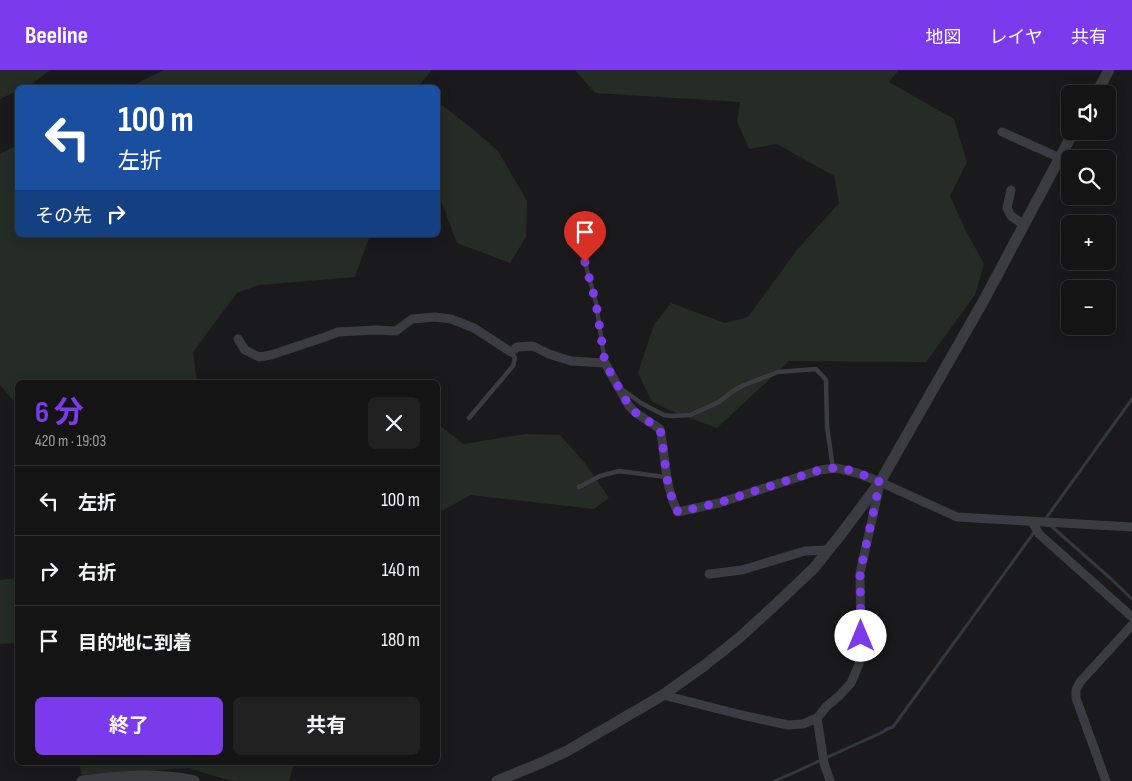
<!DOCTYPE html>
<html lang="ja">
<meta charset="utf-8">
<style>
body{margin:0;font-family:"Sofia Sans Condensed","Noto Sans JP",sans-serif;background:#212122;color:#f1f3f6;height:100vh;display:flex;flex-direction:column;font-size:19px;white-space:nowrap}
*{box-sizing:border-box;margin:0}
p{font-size:16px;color:#9d9ea0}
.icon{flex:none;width:28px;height:28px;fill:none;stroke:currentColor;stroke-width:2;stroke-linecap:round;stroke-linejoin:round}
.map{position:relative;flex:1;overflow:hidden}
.details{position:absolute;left:15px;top:310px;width:425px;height:385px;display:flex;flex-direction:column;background:#141415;border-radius:8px;box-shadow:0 2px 12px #0003,0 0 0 1px #333334}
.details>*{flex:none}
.guide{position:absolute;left:15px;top:15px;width:425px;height:152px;border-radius:8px;box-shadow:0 2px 12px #0003,0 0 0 1px #333334;background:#1a4fa0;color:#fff;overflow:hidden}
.buttons{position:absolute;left:1061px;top:15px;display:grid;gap:10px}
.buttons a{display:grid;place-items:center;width:55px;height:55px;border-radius:8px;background:#141415;box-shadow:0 2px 12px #0003,0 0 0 1px #333334;font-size:25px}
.pin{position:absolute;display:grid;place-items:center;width:42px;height:42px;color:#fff;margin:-51px -21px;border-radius:50% 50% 50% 0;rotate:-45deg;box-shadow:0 0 5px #0007}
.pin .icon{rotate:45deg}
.me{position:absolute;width:55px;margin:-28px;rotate:0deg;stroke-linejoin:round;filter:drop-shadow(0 0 4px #0008)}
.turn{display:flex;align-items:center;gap:18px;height:105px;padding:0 20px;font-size:22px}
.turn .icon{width:65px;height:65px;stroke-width:2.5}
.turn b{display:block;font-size:35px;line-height:42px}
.then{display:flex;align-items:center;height:48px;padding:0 20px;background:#0003;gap:10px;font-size:19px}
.round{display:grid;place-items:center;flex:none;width:52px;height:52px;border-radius:8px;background:#212122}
.head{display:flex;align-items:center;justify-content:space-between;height:85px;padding:0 20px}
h1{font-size:30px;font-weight:700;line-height:38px;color:#7c3aed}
.cta{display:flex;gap:10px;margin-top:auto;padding:10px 20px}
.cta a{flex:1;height:58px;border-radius:8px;background:#7c3aed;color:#fff;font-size:20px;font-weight:700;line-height:58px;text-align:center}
.cta a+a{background:#212122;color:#f1f3f6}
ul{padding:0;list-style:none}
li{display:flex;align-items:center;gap:15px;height:70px;padding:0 20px;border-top:1px solid #333334}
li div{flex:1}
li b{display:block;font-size:19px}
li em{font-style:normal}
header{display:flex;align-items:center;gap:30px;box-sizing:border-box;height:70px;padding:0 25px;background:#7c3aed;color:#fff}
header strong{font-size:24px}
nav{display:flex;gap:28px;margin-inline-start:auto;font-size:18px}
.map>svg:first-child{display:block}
.green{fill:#242c25}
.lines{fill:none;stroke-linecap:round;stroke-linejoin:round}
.stream{stroke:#31383f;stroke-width:3}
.service{stroke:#3b3c41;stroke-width:4.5}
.minor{stroke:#3b3c41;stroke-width:9}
.tertiary{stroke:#3b3c41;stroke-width:11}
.route{stroke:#7c3aed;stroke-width:9;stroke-dasharray:0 16.2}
</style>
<header>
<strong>Beeline</strong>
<nav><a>地図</a><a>レイヤ</a><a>共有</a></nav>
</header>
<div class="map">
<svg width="1132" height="711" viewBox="0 0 1132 711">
<rect width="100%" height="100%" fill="#1a1a1c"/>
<g class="green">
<path d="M0,0H50C40,7 30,18 18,18L17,21L0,29Z"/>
<path d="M164,0H432L418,17H129Z"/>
<path d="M575,0H899L889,12L954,49L967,92L950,126L965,159L984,194L975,225L926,292L789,291L717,358L681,345L652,332L638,303L654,255L671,233L725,253L748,247L797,180L839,133L834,106L777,74L749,79L737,51L740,32L595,23Z"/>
<path d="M438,32L474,60L498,81L527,131L526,167L510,193L457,173L441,131L438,130Z"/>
<path d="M17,75L18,165H370L355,207L259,215L237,223L193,282L197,312H18L17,335L0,315V84Z"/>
<path d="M438,354L463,374L526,364L560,365L584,392L609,428L594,439L471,425L438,443Z"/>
<path d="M17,508V573L0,574V510Z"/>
<path d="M79,693H294L289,711H237L228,710L188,698L82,705Z"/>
</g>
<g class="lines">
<g class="stream">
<path d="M1044,451L1132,329"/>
<path d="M1050,455L1109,507L1132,529"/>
<path d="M775,711L883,662L887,659L893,657L1035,461"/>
</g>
<g class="service">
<path d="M566,162L582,173L585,192L596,233L605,293"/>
<path d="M623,320L641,333L664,345L673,346L690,345L719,332L733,321L744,315L778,302L816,299L826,310L827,356L833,399"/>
<path d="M469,348L513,296L515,288L511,282"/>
<path d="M579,417L600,406L619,401L666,407"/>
</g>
<g class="minor">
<path d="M1002,62L1060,88"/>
<path d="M1011,120L1007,138L1011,146L1024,155"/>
<path d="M238,269L245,280L259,287L271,285L325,267L338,262L376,260L396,261L412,249L435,247L451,249L474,258L511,282L517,277L533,276L549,284L571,291L605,293L629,336L636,343L660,359C666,387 664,416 678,442L719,433L820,400L836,398L857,403L880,412L957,447L1132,457"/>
<path d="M1032,452L1039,464L1132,547"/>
<path d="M709,504L742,500L805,481L828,480"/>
<path d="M663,625L742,645L788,655L803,654L817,648L827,636L839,626L851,613L859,594L861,579L860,503L880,414"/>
<path d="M817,648L824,693L830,711"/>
<path d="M1106,711L1076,628V620L1080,612L1132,555"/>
</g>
<g class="tertiary">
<path d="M1096,24L1109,0"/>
<path d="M82,711C119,706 157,703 194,711"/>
<path d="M497,711L541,693L567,681L663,625L705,595L739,568L774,536L814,498L842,463L880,412L984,230L1074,61"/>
</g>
</g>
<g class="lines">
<path class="route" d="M585,192L596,233L605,293L629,336L636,343L660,359C666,387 664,416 678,442L718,433L820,400C825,399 831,398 836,398C852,399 866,406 880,412L860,503L861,566"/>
</g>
</svg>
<div class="buttons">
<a><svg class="icon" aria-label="sound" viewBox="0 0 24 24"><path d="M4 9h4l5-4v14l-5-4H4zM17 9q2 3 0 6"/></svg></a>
<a><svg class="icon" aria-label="search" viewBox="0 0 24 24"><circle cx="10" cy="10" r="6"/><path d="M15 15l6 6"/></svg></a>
<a>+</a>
<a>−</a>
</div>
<div class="pin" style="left:585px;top:192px;background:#d93025"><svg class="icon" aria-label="arrive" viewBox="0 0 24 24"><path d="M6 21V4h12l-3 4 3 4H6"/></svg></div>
<svg class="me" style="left:861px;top:566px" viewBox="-20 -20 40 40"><circle r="19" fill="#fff"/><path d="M0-13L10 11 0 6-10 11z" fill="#7c3aed"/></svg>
<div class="guide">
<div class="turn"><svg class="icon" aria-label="left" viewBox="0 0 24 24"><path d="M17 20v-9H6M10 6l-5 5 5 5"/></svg><div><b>100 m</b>左折</div></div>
<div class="then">その先<svg class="icon" aria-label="right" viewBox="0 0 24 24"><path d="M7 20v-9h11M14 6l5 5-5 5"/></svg></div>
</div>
<section class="details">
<div class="head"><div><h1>6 分</h1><p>420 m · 19:03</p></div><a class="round"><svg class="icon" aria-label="close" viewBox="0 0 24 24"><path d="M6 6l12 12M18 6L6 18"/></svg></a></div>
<ul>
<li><svg class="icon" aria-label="left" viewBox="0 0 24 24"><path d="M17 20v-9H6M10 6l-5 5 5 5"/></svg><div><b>左折</b></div><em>100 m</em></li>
<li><svg class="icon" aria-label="right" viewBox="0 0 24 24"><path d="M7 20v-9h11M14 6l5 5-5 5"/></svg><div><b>右折</b></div><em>140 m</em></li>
<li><svg class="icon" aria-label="arrive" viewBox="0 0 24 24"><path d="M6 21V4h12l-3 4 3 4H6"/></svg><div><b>目的地に到着</b></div><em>180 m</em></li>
</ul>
<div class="cta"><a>終了</a><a>共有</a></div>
</section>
</div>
